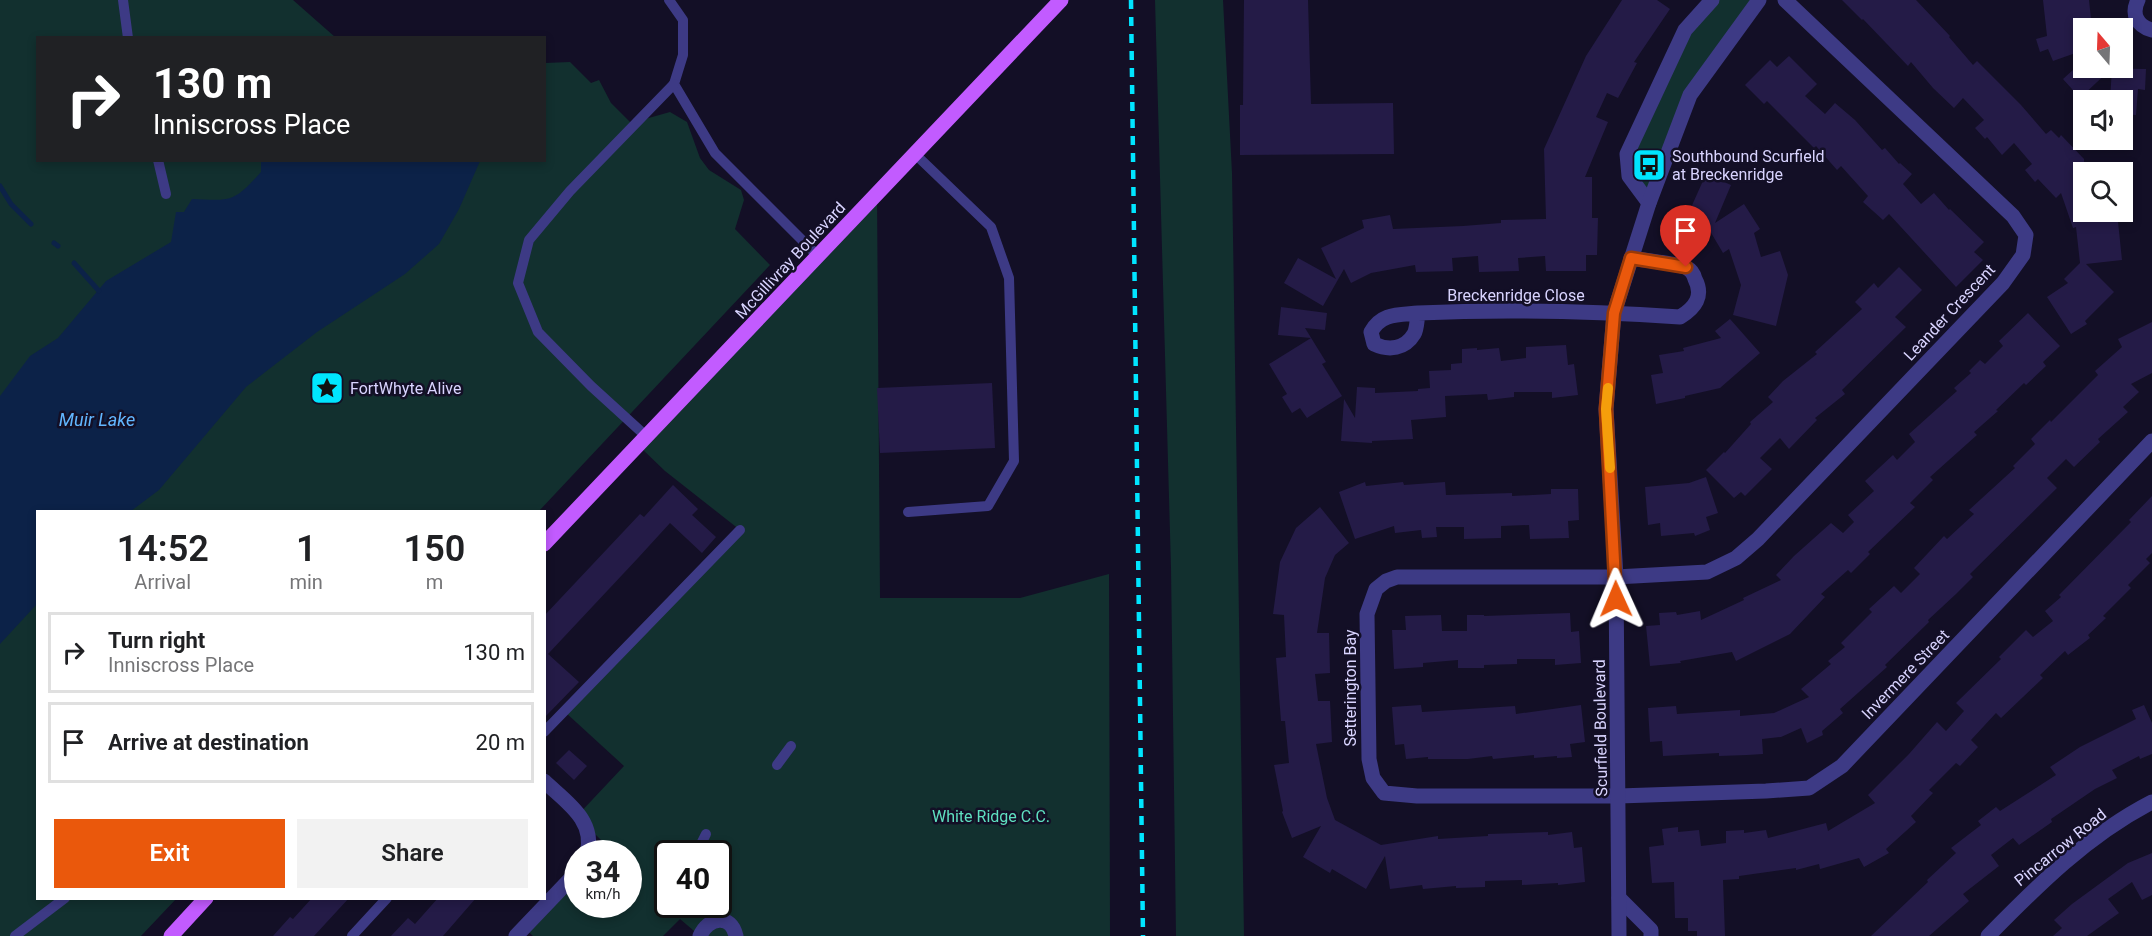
<!DOCTYPE html>
<style>
body{margin:0;font-family:Roboto,sans-serif;background:#f2f2f2;color:#202124;height:100vh;display:flex;flex-direction:column;font-size:22px;white-space:nowrap}
*{box-sizing:border-box;margin:0}
p{font-size:20px;color:#757577}
.icon{flex:none;width:33px;height:33px;fill:none;stroke:currentColor;stroke-width:2;stroke-linecap:round;stroke-linejoin:round}
.map{position:relative;flex:1;overflow:hidden}
.drawer{position:absolute;left:36px;top:510px;width:510px;height:390px;display:flex;flex-direction:column;background:#fff;border-radius:0px;box-shadow:0 3px 9px #0003}
.drawer>*{flex:none}
.banner{position:absolute;left:36px;top:36px;width:510px;height:126px;border-radius:0px;box-shadow:0 3px 9px #0003;background:#202124;color:#fff;overflow:hidden}
.needle{width:39px;rotate:341deg}
.tools{position:absolute;left:2073px;top:18px;display:grid;gap:12px}
.tools a{display:grid;place-items:center;width:60px;height:60px;border-radius:0px;background:#fff;box-shadow:0 3px 9px #0003;font-size:30px}
.speed{position:absolute;left:564px;top:840px;display:flex;gap:12px;font-size:30px;font-weight:700;text-align:center}
.speed>*{display:grid;place-content:center;width:78px;height:78px;border-radius:50%;background:#fff;box-shadow:0 3px 9px #0003;line-height:1}
.speed small{font-size:15px;font-weight:400}
.speed .limit{border:3px solid #111;border-radius:9px;background:#fff;color:#111}
.pin{position:absolute;display:grid;place-items:center;width:51px;height:51px;color:#fff;margin:-62px -26px;border-radius:50% 50% 50% 0;rotate:-45deg;box-shadow:0 0 6px #0007}
.pin .icon{rotate:45deg}
.me{position:absolute;width:66px;margin:-33px;rotate:359deg;stroke-linejoin:round;filter:drop-shadow(0 0 4px #0008)}
.turn{display:flex;align-items:center;gap:21px;height:126px;padding:0 18px;font-size:27px}
.turn .icon{width:78px;height:78px;stroke-width:2.5}
.turn b{display:block;font-size:42px;line-height:51px}
.eta{display:flex;justify-content:space-evenly;align-items:center;height:102px;text-align:center}
.eta b{font-size:36px;font-weight:600;line-height:42px}
.button{display:flex;gap:12px;margin-top:auto;padding:12px 18px}
.button a{flex:1;height:69px;border-radius:0px;background:#ea580c;color:#fff;font-size:24px;font-weight:600;line-height:69px;text-align:center}
.button a+a{background:#f2f2f2;color:#202124}
ul{padding:0;list-style:none}
li{display:flex;align-items:center;gap:18px;height:81px;margin:0 12px 9px;padding:0 6px;border:3px solid #e0e0e0;border-radius:0px}
li div{flex:1}
li b{display:block;font-size:22px}
li em{font-style:normal}
.map>svg:first-child{display:block}
.green{fill:#12302f;fill-rule:evenodd}
.water{fill:#0c2248}
.lines{fill:none;stroke-linecap:round;stroke-linejoin:round}
.stream{stroke:#0c2248;stroke-width:5}
.building{fill:#241b47}
.service{stroke:#3d3a85;stroke-width:10}
.minor{stroke:#3d3a85;stroke-width:15}
.tertiary{stroke:#3d3a85;stroke-width:15}
.primary{stroke:#c25bff;stroke-width:15}
.rail{stroke:#00e5ff;stroke-width:4.5;stroke-dasharray:9 8;stroke-linecap:butt}
.route-casing{stroke:#983908;stroke-width:15}
.route{stroke:#ea580c;stroke-width:10}
.slow{stroke:#f59e0b;stroke-width:10}
.labels{text-anchor:middle;stroke-width:5;stroke-linejoin:round;paint-order:stroke}
.poi-label{font-size:16px;fill:#d9d4ff;stroke:#130f26;text-anchor:start}
.street-label{font-size:16px;fill:#d9d4ff;stroke:#130f26}
.park-label{font-size:16px;fill:#5fe0c0;stroke:#130f26}
.water-label{font-size:18px;font-style:italic;fill:#62b6ff;stroke:#130f26}
</style>
<div class="map">
<svg width="2152" height="936" viewBox="0 0 2152 936">
<rect width="100%" height="100%" fill="#130f26"/>
<g class="green">
<path d="M0,0H293L335,37L38,38V160H544L545,63L570,62L591,83L599,80L611,103L631,123L670,112L687,122L700,158L709,170L741,190L744,200L735,229L770,265L539,511L38,512V898L176,899L141,936H0Z"/>
<path d="M1155,0H1223L1232,173L1244,936H1176L1171,568Z"/>
<path d="M1712,0H1759L1690,95L1649,203L1627,154L1685,30Z"/>
<path d="M877,194L880,598H1020L1109,574L1110,936H700L680,919L663,936H533L521,925L577,865L578,904H628V854L589,853L601,840L577,816L624,766L565,712L740,530L665,471L639,446ZM668,854H718V904H668Z"/>
</g>
<path class="water" d="M261,161H480L459,209L439,244L405,274L317,332L246,387L159,490L131,511L38,512L37,604L0,644V396L30,356L58,338L106,281L171,242L176,212H184L192,199C232,201 234,202 261,172Z"/>
<g class="lines">
<g class="stream">
<path d="M0,186L11,204L31,224"/>
<path d="M54,243L58,246"/>
<path d="M74,263L99,291"/>
</g>
</g>
<g class="building">
<path d="M1244,0H1308L1311,104L1393,103L1394,154L1240,155V105H1243Z"/>
<path d="M1622,0H1657L1670,9L1634,62L1637,63L1618,98L1607,93L1596,117L1608,122L1585,177H1592V218H1598L1597,255H1586V271H1546L1545,256L1518,258L1519,271L1479,272L1478,256L1452,258L1453,271L1416,272L1415,265L1371,273L1351,283L1344,269L1323,306L1284,283L1298,258L1336,279L1321,248L1364,228L1362,220L1390,215L1393,229L1463,226L1501,223V220L1546,219L1544,149L1586,56Z"/>
<path d="M1842,0H1916L1950,36L1949,37L1973,65L1977,61L2021,105L2046,134L2051,130L2059,138L2061,135L2084,159V212H2117L2122,260L2086,264L2114,292L2085,321L2087,324L2071,334L2047,297L2068,283L2064,279L2080,263L2076,227L2073,228L2061,193L2056,198L2038,179L2035,182L2025,170L2032,164L2014,143L2002,155L1987,137L1985,139L1975,128L1984,120L1963,98L1954,108L1933,88L1911,62L1908,66L1863,19L1862,20Z"/>
<path d="M2043,0H2089L2092,28H2084V50L2053,61L2048,49L2040,52L2036,39L2047,36Z"/>
<path d="M1789,56L1817,84L1805,96L1825,114L1835,103L1855,120L1882,150L1885,148L1899,164L1900,163L1912,174L1903,184L1921,204L1934,193L1949,210L1950,209L1984,242L1974,252L1983,260L1956,287L1889,214L1883,220L1863,202L1868,196L1841,166L1837,170L1816,146L1814,148L1767,101L1764,104L1745,85L1770,60L1777,67Z"/>
<path d="M2084,60V68L2146,69L2145,90L2138,89L2136,115L2122,114V100H2110L2112,68L2080,98L2063,79Z"/>
<path d="M1706,174L1731,185L1715,223L1744,204L1760,229L1754,233L1761,257L1780,251L1788,275L1776,326L1733,315L1741,285L1729,249L1723,253L1710,231L1685,221Z"/>
<path d="M1899,267L1922,290L1895,317L1906,327L1842,390L1845,394L1815,418L1817,420L1789,449L1780,438L1760,458L1772,469L1745,496L1741,492L1734,498L1706,470L1724,452L1725,453L1751,424L1750,422L1773,402L1768,397L1783,381L1817,354L1815,352L1862,309L1855,302L1874,283L1878,288Z"/>
<path d="M1281,307L1327,313L1325,330L1305,328L1326,362L1322,364L1342,396L1307,418L1300,408L1292,413L1282,397L1287,394L1269,364L1311,338L1278,335Z"/>
<path d="M2028,313L2060,346L2043,362L2046,366L2026,385L2024,383L1996,410L1998,411L1974,432L1977,435L1930,477L1933,480L1910,503L1915,507L1868,552L1870,554L1851,573L1848,570L1821,594L1825,597L1790,634L1736,661L1732,652L1680,661L1681,663L1650,666L1646,626L1660,625L1659,613L1676,612L1677,615L1700,611L1701,620L1744,600L1743,598L1781,580L1776,575L1794,556L1831,523L1843,533L1854,522L1848,515L1874,491L1865,481L1893,455L1897,460L1915,442L1909,434L1957,391L1954,388L1971,373L1969,371L1980,360L1985,364L2003,346L1999,341Z"/>
<path d="M1730,319L1760,353L1720,388L1685,396V398L1656,404L1651,375L1663,373L1659,355L1684,351L1683,348L1721,338L1715,331Z"/>
<path d="M2152,322V373L2131,384L2139,392L2123,407L2128,412L2098,439L2100,442L2074,467L2066,459L2047,478L2057,488L1970,574L1973,577L1956,594L1928,620L1929,622L1885,665L1887,667L1840,709L1843,713L1822,731L1823,735L1807,743L1801,728L1781,737L1762,739L1763,754L1747,755L1719,756V753L1663,756L1662,741L1650,742L1648,708L1676,706L1677,714L1740,710V716L1774,713L1809,697L1801,689L1831,664L1828,661L1845,647L1841,643L1872,612L1869,609L1894,586L1901,593L1920,574L1914,568L1944,536L1947,539L1974,514L1969,510L2015,468L2013,466L2035,444L2031,439L2050,420L2051,422L2098,375L2095,371L2122,347L2118,339Z"/>
<path d="M1566,345L1568,365L1574,364L1578,395L1552,398V392H1514V397L1488,400L1487,394L1445,396L1446,417L1411,420L1413,439L1372,441V443L1341,441L1344,399L1355,418L1357,387L1375,388V393L1418,391V389L1430,388L1429,371L1451,370V364L1462,363V349L1477,348V350L1499,348L1501,361L1526,358V347Z"/>
<path d="M992,383L995,448L880,453L877,388Z"/>
<path d="M1706,477L1718,513L1706,517L1710,530L1695,536L1694,533L1661,536L1660,523L1648,525L1645,487L1689,483Z"/>
<path d="M1365,482L1366,486L1403,482L1404,485L1445,482L1446,495L1512,493V496L1551,494V489H1578L1579,520L1568,521L1569,538L1530,539L1529,525L1501,526V538L1464,539V527H1436L1437,537L1422,538L1421,530L1395,533L1394,526L1355,539L1339,492Z"/>
<path d="M673,485L698,509L692,515L716,537L702,553L670,523L638,558L548,654L579,682L544,718V616L640,514L644,517Z"/>
<path d="M2152,496V553L2146,559L2150,563L2128,585L2131,588L2103,616L2106,618L2088,635L2090,638L2068,655L2065,651L2040,675L2043,678L2001,718L1996,713L1971,740L1978,747L1960,766L1956,763L1929,790L1933,793L1911,816L1916,822L1886,849L1889,853L1864,867L1859,858L1820,869L1819,864L1796,870V868L1739,876V879L1723,880L1725,936H1697V931H1688V918H1675L1674,882L1652,883L1649,847L1664,845L1662,829L1678,827V832L1699,830L1701,846L1726,843V831L1744,830V833L1766,830L1768,838L1826,823L1828,831L1875,803L1868,795L1909,754L1937,722L1946,731L1964,711L1956,703L2001,659L1999,657L2026,630L2033,637L2053,621L2045,611L2061,597L2059,595L2131,522L2129,520Z"/>
<path d="M1320,507L1349,543L1335,555L1325,578L1317,633H1329L1330,673L1315,674L1318,701H1330L1332,742L1316,744L1327,798L1335,820L1381,845L1438,836V839L1488,836V834L1548,832V835L1572,832L1574,848L1582,847L1585,882L1558,885V883L1522,885V880L1485,881V887L1456,888V886L1423,889L1422,885L1390,889L1385,856L1366,889L1332,869L1330,873L1303,857L1321,826L1292,838L1282,812L1283,811L1274,765L1289,763L1285,721H1281L1276,658L1286,657L1284,615L1273,614L1280,562L1296,528Z"/>
<path d="M1570,613L1571,632L1579,631L1581,663L1555,665V659H1517V664L1484,665V668H1458V660L1423,663V667L1394,669L1392,630H1406L1405,616L1441,615L1442,631H1467V615H1484V616Z"/>
<path d="M1421,705L1422,712L1515,706L1516,714L1581,705L1585,742L1570,744L1572,757L1557,758V756L1534,758V755L1493,759L1492,756L1468,759H1428V757L1406,759L1404,744L1395,745L1392,707Z"/>
<path d="M2144,705L2152,723V754L2140,759L2139,756L2112,770L2117,778L2095,789L2051,819L2052,822L2019,845L2013,838L1991,855L1999,866L1963,894L1969,901L1929,936H1871L1928,882L1927,880L1956,853L1951,848L1981,825L1978,821L1996,807L2000,811L2056,775L2050,767L2080,747L2136,719L2132,710Z"/>
<path d="M569,750L587,766L574,780L556,763Z"/>
<path d="M2152,853V895L2142,900L2132,882L2108,899L2119,913L2087,936H2053L2062,928L2054,920L2072,904L2128,863Z"/>
<path d="M312,898H349L314,936H273L290,917L293,919Z"/>
<path d="M438,898H476L443,936H391L408,918L415,924Z"/>
</g>
<g class="lines">
<g class="service">
<path d="M123,0L128,38"/>
<path d="M669,0L683,20V55L674,84L715,153L818,256"/>
<path d="M158,160L166,194"/>
<path d="M647,437L591,386L538,332L518,283L529,240L570,191L674,84"/>
<path d="M908,512L988,506L1014,461L1009,278L991,227L915,154"/>
<path d="M544,732L740,530"/>
<path d="M777,765L791,746"/>
<path d="M696,854L706,834"/>
<path d="M707,904L713,921"/>
<path d="M15,936L65,898"/>
<path d="M352,936L387,898"/>
</g>
<g class="minor">
<path d="M1785,0L2013,216L2026,235L2023,255L2003,283L1758,539L1736,558L1707,572L1616,577H1397L1386,581L1376,589L1367,614L1369,759L1373,778L1384,793L1417,796H1619L1766,791L1809,788L1842,766L2152,441"/>
<path d="M2138,0C2131,14 2137,26 2152,30"/>
<path d="M1649,203L1629,176L1627,154L1685,30L1712,0"/>
<path d="M1418,313C1398,315 1381,313 1371,332L1374,344C1389,351 1405,349 1414,334C1417,329 1417,319 1418,313C1505,309 1593,311 1680,317C1695,308 1704,296 1695,279C1694,275 1691,270 1687,268C1680,264 1642,260 1631,258"/>
<path d="M544,781C566,802 596,820 587,854"/>
<path d="M1619,898L1651,930V936"/>
<path d="M516,936L578,871"/>
<path d="M700,936C708,917 731,913 736,936"/>
<path d="M1988,936C2038,885 2088,835 2152,802"/>
</g>
<path class="tertiary" d="M1619,936L1616,577L1606,409L1614,313L1649,203L1690,95L1759,0"/>
<g class="primary">
<path d="M544,544L1061,0"/>
<path d="M171,936L206,898"/>
</g>
<path class="rail" d="M1131,0L1143,936"/>
</g>
<g class="lines">
<defs>
<path id="route" d="M1616,599L1606,409L1614,313L1631,258L1686,267"/>
</defs>
<use href="#route" class="route-casing"/>
<use href="#route" class="route"/>
<path class="slow" d="M1608,388L1606,409L1610,468"/>
</g>
<defs>
<symbol id="bus-square" viewBox="-11 -11 22 22"><rect x="-9" y="-9" width="18" height="18" rx="4" fill="#00e5ff" stroke="#130f26"/><path d="M-5-6H5V4H4V6H2V4H-2V6H-4V4H-5ZM-3.5-4V0h7V-4ZM-3.5 1.2v1.5H-2V1.2ZM2 1.2v1.5H3.5V1.2Z" fill="#111"/></symbol>
<symbol id="sight-square" viewBox="-11 -11 22 22"><rect x="-9" y="-9" width="18" height="18" rx="4" fill="#00e5ff" stroke="#130f26"/><path d="M0-6L1.8-2.2L6-1.7L2.9 1.2L3.7 5.4L0 3.3L-3.7 5.4L-2.9 1.2L-6-1.7L-1.8-2.2Z" fill="#111"/></symbol>
</defs>
<g fill-rule="evenodd">
<use href="#bus-square" x="1630" y="146" width="38" height="38"/>
<use href="#sight-square" x="308" y="369" width="38" height="38"/>
</g>
<g class="labels">
<g class="poi-label">
<text x="1672" y="162">Southbound Scurfield<tspan x="1672" dy="18">at Breckenridge</tspan></text>
<text x="350" y="394">FortWhyte Alive</text>
</g>
<g class="street-label">
<text transform="translate(790 260) rotate(-47)" y="6">McGillivray Boulevard</text>
<text x="1516" y="301">Breckenridge Close</text>
<text transform="translate(1949 312) rotate(-47)" y="6">Leander Crescent</text>
<text transform="translate(1905 674) rotate(-46)" y="6">Invermere Street</text>
<text transform="translate(1350 688) rotate(-90)" y="6">Setterington Bay</text>
<text transform="translate(1600 728) rotate(-91)" y="6">Scurfield Boulevard</text>
<text transform="translate(2060 847) rotate(-39)" y="6">Pincarrow Road</text>
</g>
<g class="park-label">
<text x="991" y="822">White Ridge C.C.</text>
</g>
<g class="water-label">
<text x="97" y="426">Muir Lake</text>
</g>
</g>
</svg>
<div class="tools">
<a><svg class="needle" viewBox="-14 -14 28 28"><path d="M0-13l5 13h-10z" fill="#e53935"/><path d="M0 13l5-13h-10z" fill="#757577"/></svg></a>
<a><svg class="icon" aria-label="sound" viewBox="0 0 24 24"><path d="M4 9h4l5-4v14l-5-4H4zM17 9q2 3 0 6"/></svg></a>
<a><svg class="icon" aria-label="search" viewBox="0 0 24 24"><circle cx="10" cy="10" r="6"/><path d="M15 15l6 6"/></svg></a>
</div>
<div class="speed"><div>34<small>km/h</small></div><div class="limit">40</div></div>
<div class="pin" style="left:1686px;top:267px;background:#d93025"><svg class="icon" aria-label="arrive" viewBox="0 0 24 24"><path d="M6 21V4h12l-3 4 3 4H6"/></svg></div>
<svg class="me" style="left:1616px;top:599px" viewBox="-20 -20 40 40"><path d="M0-17L14 15 0 8-14 15z" fill="#ea580c" stroke="#fff" stroke-width="4"/></svg>
<div class="banner">
<div class="turn"><svg class="icon" aria-label="right" viewBox="0 0 24 24"><path d="M7 20v-9h11M14 6l5 5-5 5"/></svg><div><b>130 m</b>Inniscross Place</div></div>
</div>
<section class="drawer">
<div class="eta">
<div><b>14:52</b><p>Arrival</p></div>
<div><b>1</b><p>min</p></div>
<div><b>150</b><p>m</p></div>
</div>
<ul>
<li><svg class="icon" aria-label="right" viewBox="0 0 24 24"><path d="M7 20v-9h11M14 6l5 5-5 5"/></svg><div><b>Turn right</b><p>Inniscross Place</p></div><em>130 m</em></li>
<li><svg class="icon" aria-label="arrive" viewBox="0 0 24 24"><path d="M6 21V4h12l-3 4 3 4H6"/></svg><div><b>Arrive at destination</b></div><em>20 m</em></li>
</ul>
<div class="button"><a>Exit</a><a>Share</a></div>
</section>
</div>
